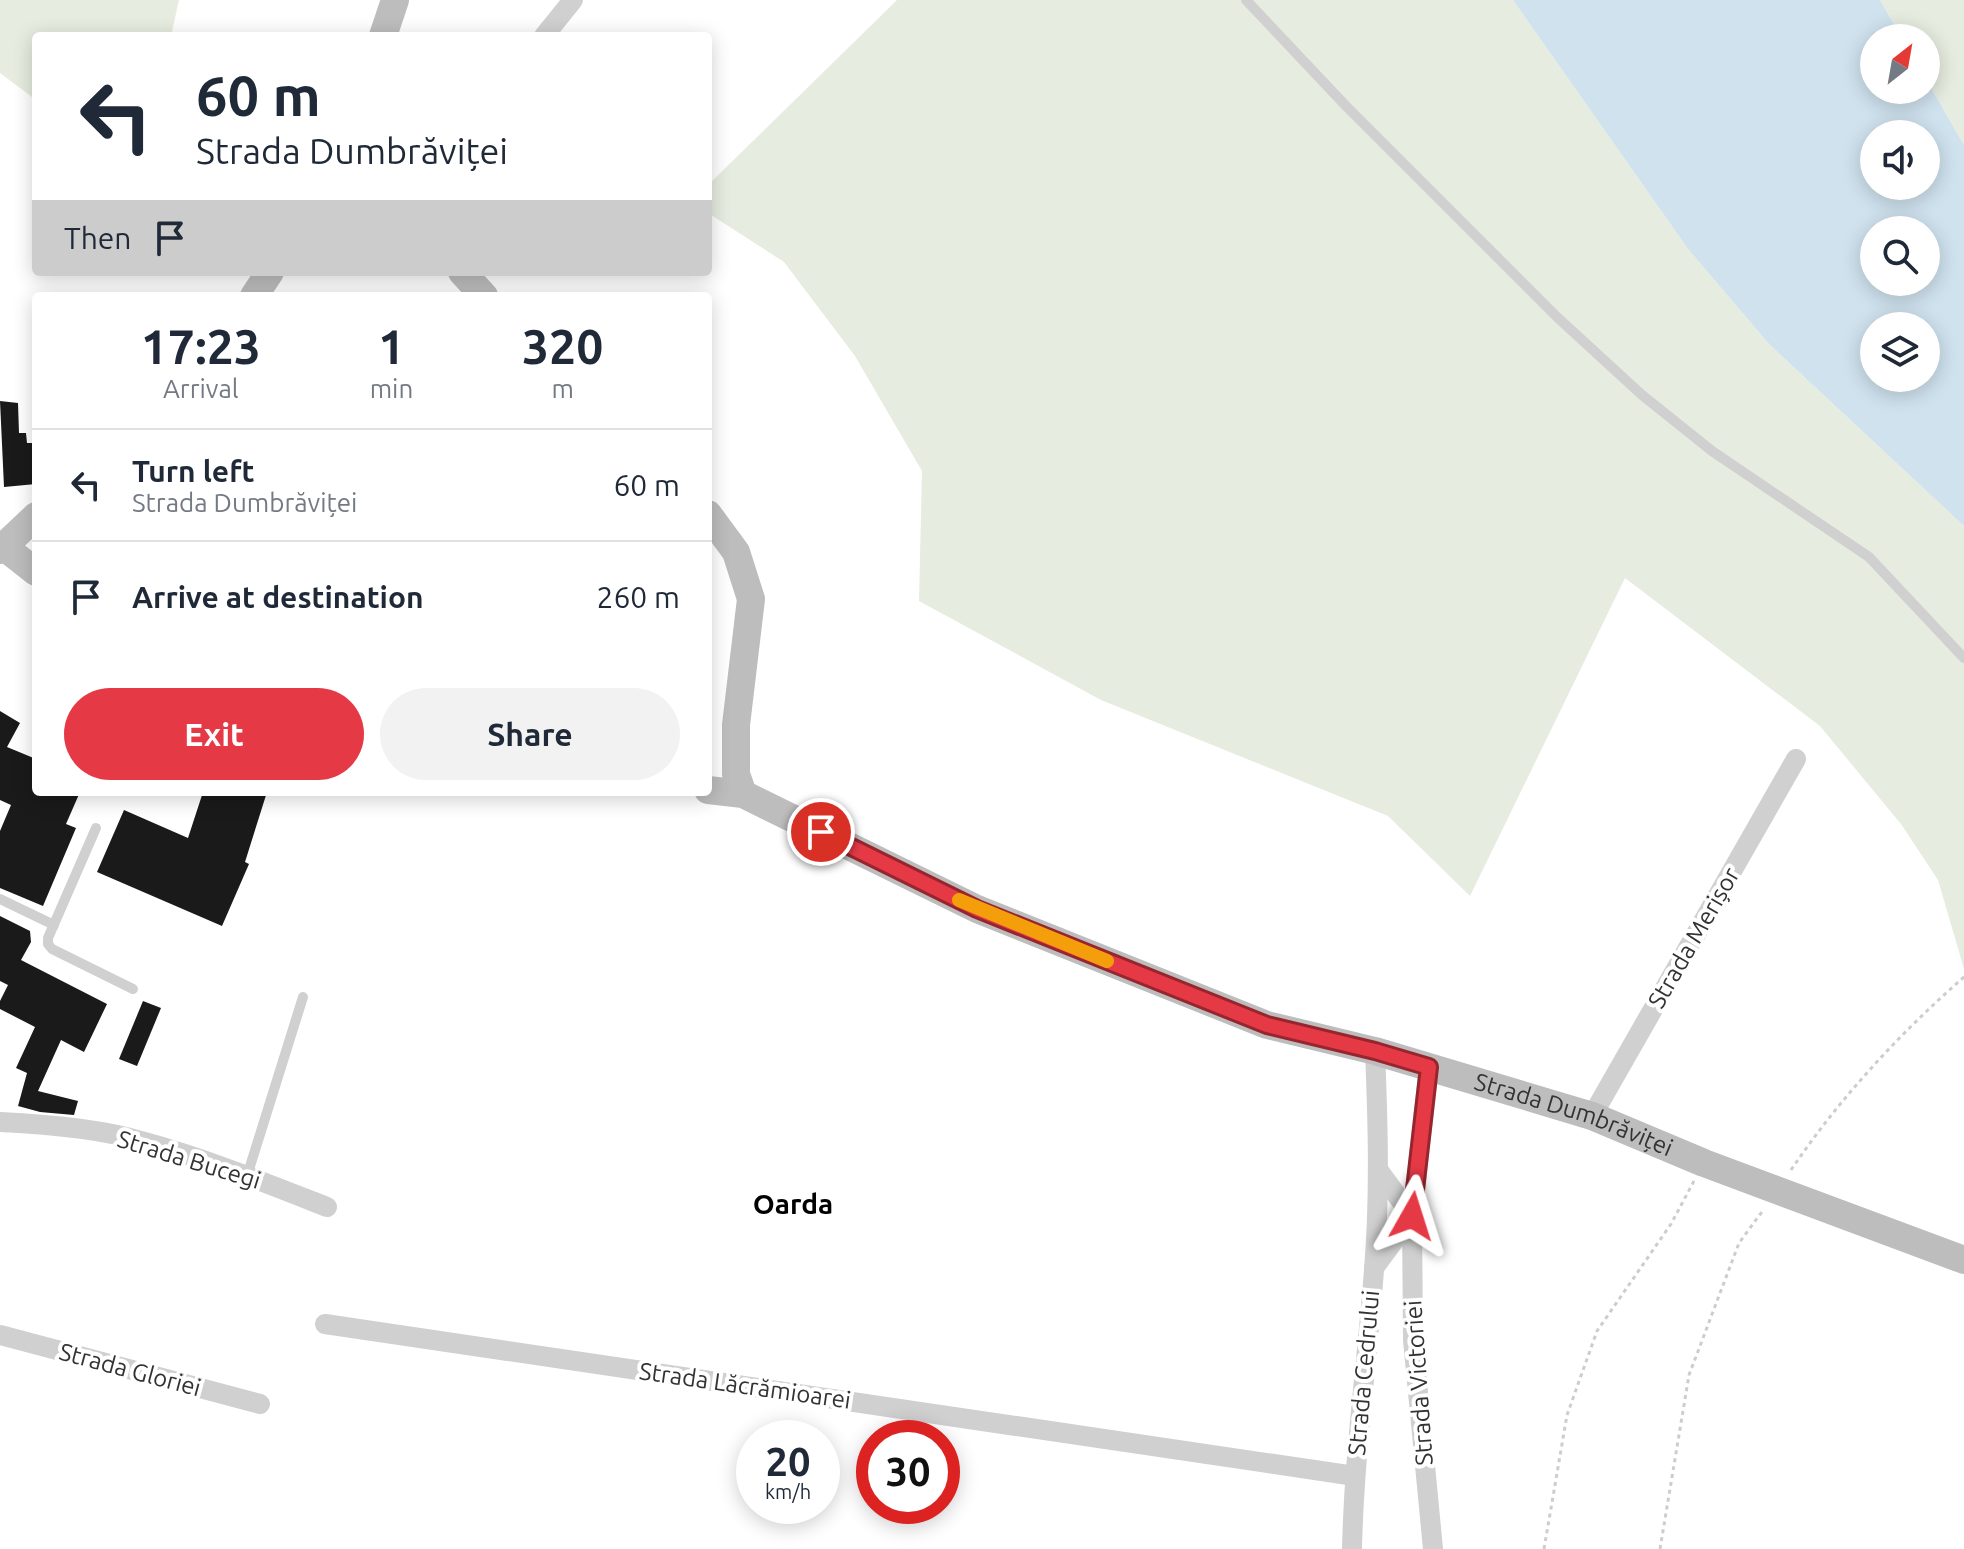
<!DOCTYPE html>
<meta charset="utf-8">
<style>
body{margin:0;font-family:Ubuntu,sans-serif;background:#f2f2f3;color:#1f2937;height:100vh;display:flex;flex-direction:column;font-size:30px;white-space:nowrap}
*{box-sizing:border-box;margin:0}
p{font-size:26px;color:#747a83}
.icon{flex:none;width:44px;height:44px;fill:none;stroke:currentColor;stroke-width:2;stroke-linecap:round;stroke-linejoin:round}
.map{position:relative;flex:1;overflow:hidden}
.drawer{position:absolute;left:32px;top:292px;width:680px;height:504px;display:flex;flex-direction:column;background:#fff;border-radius:8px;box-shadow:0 4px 20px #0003}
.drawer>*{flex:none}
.banner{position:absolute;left:32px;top:32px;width:680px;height:244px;border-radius:8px;box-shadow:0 4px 20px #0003;background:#fff;color:#1f2937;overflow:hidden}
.needle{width:52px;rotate:31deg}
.fabs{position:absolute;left:1860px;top:24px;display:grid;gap:16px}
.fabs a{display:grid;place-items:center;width:80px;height:80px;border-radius:50%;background:#fff;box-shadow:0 4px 20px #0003;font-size:40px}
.speed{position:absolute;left:736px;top:1420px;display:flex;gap:16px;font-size:40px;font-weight:700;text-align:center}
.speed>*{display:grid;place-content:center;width:104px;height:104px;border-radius:50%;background:#fff;box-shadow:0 4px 20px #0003;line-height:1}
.speed small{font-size:20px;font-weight:400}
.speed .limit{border:12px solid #d22;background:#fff;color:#111}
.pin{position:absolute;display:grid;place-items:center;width:68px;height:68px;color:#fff;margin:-34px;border:4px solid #fff;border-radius:50%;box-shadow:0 2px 8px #0007}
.me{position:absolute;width:88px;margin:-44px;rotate:6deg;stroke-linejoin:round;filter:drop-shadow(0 0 6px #0008)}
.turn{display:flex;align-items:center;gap:28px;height:168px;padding:0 32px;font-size:36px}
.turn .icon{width:104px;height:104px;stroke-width:2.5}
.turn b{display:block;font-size:56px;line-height:68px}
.then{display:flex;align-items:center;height:76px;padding:0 32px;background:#0003;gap:16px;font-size:30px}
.eta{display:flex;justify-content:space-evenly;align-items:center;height:136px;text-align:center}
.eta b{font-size:48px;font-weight:600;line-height:56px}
.primary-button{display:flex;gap:16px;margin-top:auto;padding:16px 32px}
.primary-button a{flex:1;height:92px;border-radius:48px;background:#e63946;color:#fff;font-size:32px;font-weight:600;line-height:92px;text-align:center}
.primary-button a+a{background:#f2f2f3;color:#1f2937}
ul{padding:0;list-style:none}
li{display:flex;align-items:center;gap:24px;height:112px;padding:0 32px;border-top:2px solid #e0e1e3}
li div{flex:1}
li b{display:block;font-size:30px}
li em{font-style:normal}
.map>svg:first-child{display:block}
.green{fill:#e6ecdf}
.water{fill:#cfe2ee;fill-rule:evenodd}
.building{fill:#1a1a1a}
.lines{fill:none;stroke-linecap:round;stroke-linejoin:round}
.path{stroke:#cdcdcd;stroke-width:3;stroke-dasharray:4 4;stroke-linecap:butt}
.lane{stroke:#d0d0d0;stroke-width:10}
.street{stroke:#d0d0d0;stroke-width:20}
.secondary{stroke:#bdbdbd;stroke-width:28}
.route-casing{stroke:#96252e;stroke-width:20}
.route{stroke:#e63946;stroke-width:14}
.slow{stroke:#f59e0b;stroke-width:14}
.labels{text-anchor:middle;stroke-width:8;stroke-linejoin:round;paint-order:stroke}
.street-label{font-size:24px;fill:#333;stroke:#fff}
.quarter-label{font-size:28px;font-weight:bold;fill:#000;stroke:#fff}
</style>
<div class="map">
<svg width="1964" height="1549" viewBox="0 0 1964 1549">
<rect width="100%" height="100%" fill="#fff"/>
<g class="green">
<path d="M0,0H179L171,36H36V100L0,73Z"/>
<path d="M897,0H1513L1688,249L1769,344L1964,526V969L1938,880L1901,824L1820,726L1625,578L1470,896L1388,816L1101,700L919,601L922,471L855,356L784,262L708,213V185Z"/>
<path d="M1880,0H1964V145L1926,79V38H1902Z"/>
</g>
<path class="water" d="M1513,0H1880L1902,38H1874V90H1926V79L1964,145V526L1769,344L1688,249ZM1874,134H1926V186H1874ZM1874,230H1926V282H1874ZM1874,326H1926V378H1874Z"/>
<g class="building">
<path d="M0,401L18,403L19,433H26L27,443H33L36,484L4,487Z"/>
<path d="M0,711L20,723L7,747L36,759V792H80L66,824L76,828L43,906L0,888V831L11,805L0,800Z"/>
<path d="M203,792H267L245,862L249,864L222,926L97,872L124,810L188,838Z"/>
<path d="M0,916L30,931L31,942L21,960L107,1004L84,1052L61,1040L38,1091L78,1101L74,1115L40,1112L18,1106L27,1073L16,1068L35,1027L0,1009V1001L8,985L0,981Z"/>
<path d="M143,1001L161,1008L137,1066L119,1059Z"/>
</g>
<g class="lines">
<g class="path">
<path d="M1791,1170C1839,1099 1899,1034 1964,977"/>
<path d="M1544,1549L1567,1415L1597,1331L1671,1224L1694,1181"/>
<path d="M1660,1549L1689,1375L1739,1243L1764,1209"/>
</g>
<g class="lane">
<path d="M1246,0L1346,106L1557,317L1642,395L1712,451L1869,557L1964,658"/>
<path d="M96,828L48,938V944L52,949L133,989"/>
<path d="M0,899L54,925"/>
<path d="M247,1176L303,997"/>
</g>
<g class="street">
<path d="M544,36L573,0"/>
<path d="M1429,1067L1412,1216L1413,1340L1433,1549"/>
<path d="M1592,1116L1796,759"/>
<path d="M0,1122C42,1124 101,1129 141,1141C204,1158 266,1183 327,1207"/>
<path d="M1379,1171L1412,1216"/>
<path d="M1374,1268L1412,1216"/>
<path d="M325,1324L1355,1476"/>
<path d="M0,1335L260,1404"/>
<path d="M1352,1549C1354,1456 1367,1363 1374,1270C1380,1197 1378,1124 1375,1051"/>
</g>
<g class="secondary">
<path d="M383,36L395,0"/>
<path d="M462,272L484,296"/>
<path d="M254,296L270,272"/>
<path d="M708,514L736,552L751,599L736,725V774L743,794"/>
<path d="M3,546L36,572"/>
<path d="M0,550L36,516"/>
<path id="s1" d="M708,790L743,794L977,909L1267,1025L1375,1051L1592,1116L1704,1163L1964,1260"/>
</g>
</g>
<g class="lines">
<defs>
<path id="route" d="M821,832L977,909L1267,1025L1375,1051L1429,1067L1412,1216"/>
</defs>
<use href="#route" class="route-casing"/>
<use href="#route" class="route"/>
<path class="slow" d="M959,900L1107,961"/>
</g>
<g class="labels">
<g class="street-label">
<text transform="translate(1694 938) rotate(-60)" y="8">Strada Merișor</text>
<text dy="8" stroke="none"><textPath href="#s1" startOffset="928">Strada Dumbrăviței</textPath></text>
<text transform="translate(189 1160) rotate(17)" y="8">Strada Bucegi</text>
<text transform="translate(130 1370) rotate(15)" y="8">Strada Gloriei</text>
<text transform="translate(1364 1373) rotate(-85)" y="8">Strada Cedrului</text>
<text transform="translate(1419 1383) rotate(-94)" y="8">Strada Victoriei</text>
<text transform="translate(745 1386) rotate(8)" y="8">Strada Lăcrămioarei</text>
</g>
<g class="quarter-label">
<text x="793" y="1214">Oarda</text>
</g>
</g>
</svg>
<div class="fabs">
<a><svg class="needle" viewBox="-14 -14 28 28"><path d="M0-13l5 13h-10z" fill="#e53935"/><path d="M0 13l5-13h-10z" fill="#747a83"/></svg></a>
<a><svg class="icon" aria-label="sound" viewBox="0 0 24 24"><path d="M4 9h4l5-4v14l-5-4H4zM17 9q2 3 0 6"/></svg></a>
<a><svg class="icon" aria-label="search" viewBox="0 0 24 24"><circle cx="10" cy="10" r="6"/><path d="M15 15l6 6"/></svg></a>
<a><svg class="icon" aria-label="layers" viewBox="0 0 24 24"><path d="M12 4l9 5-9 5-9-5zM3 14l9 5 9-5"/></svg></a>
</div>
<div class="speed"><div>20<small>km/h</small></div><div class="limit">30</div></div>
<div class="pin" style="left:821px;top:832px;background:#d93025"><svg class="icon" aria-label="arrive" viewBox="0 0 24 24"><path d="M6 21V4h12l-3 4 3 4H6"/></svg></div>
<svg class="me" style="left:1412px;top:1216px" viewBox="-20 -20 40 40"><path d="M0-17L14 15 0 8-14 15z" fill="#e63946" stroke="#fff" stroke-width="4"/></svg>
<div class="banner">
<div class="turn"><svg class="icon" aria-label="left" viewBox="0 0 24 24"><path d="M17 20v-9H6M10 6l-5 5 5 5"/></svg><div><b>60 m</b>Strada Dumbrăviței</div></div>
<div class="then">Then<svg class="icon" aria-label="arrive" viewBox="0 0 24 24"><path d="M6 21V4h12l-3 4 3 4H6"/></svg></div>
</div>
<section class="drawer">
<div class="eta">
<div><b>17:23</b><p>Arrival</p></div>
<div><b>1</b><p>min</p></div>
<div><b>320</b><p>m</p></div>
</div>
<ul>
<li><svg class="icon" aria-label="left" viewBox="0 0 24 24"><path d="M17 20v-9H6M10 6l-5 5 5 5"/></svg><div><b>Turn left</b><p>Strada Dumbrăviței</p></div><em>60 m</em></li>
<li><svg class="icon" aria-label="arrive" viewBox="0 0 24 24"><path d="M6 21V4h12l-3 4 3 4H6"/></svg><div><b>Arrive at destination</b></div><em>260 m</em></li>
</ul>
<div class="primary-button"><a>Exit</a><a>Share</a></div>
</section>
</div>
